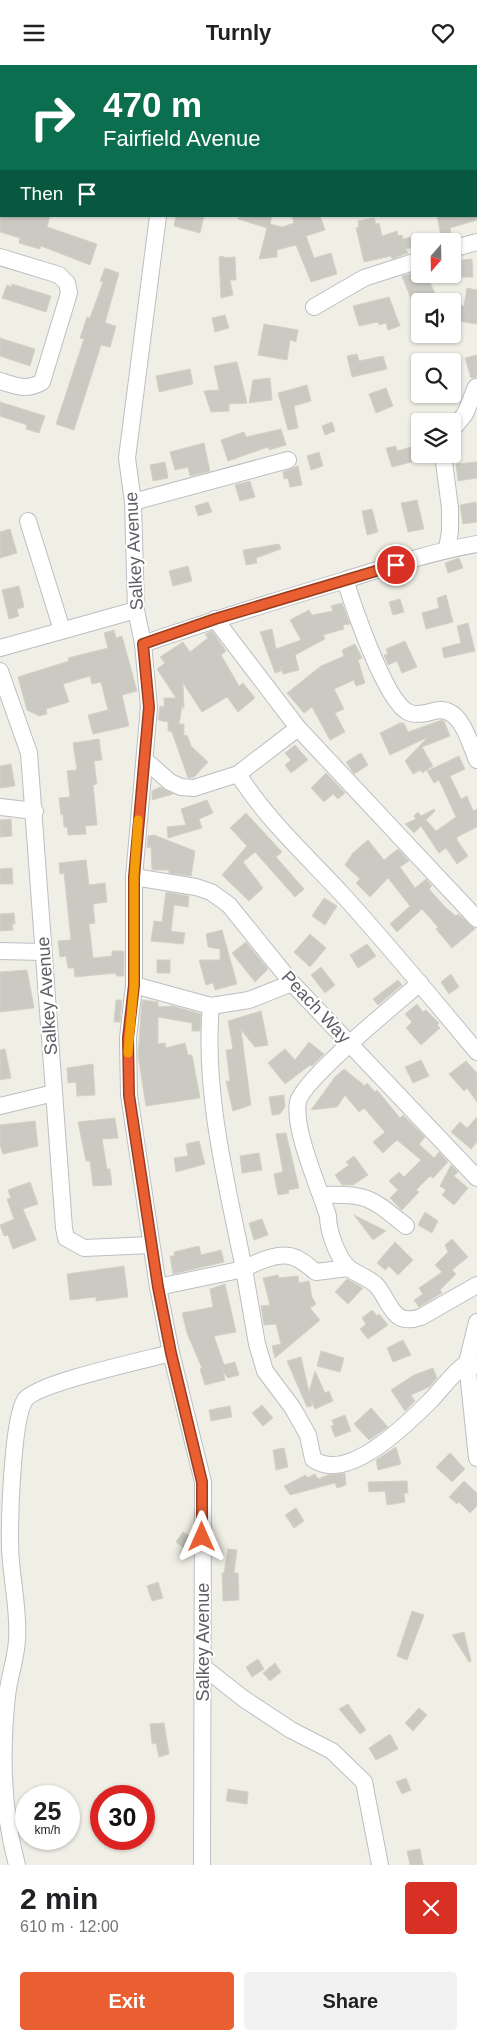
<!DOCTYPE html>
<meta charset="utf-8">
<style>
body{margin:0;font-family:Helvetica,sans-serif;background:#f2f2f2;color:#202124;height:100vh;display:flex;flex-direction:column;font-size:19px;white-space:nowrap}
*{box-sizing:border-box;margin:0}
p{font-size:16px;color:#757577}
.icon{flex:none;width:28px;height:28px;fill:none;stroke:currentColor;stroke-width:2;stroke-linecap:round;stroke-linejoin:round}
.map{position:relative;height:1800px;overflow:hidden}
.side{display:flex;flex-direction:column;background:#fff;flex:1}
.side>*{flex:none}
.top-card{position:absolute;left:0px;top:0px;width:478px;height:152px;box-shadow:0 1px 4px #0004;background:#0b6e4f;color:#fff;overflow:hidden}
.needle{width:32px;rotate:200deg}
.tools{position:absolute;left:411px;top:168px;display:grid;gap:10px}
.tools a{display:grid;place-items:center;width:50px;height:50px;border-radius:5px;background:#fff;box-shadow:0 1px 4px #0004;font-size:25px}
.speed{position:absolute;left:15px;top:1720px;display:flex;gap:10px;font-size:25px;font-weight:700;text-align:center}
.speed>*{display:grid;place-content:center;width:65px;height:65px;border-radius:50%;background:#fff;box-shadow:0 1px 4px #0004;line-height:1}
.speed small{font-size:12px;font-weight:400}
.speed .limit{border:8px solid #d22;background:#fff;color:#111}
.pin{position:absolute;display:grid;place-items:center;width:42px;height:42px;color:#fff;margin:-21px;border:2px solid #fff;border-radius:50%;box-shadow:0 1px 5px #0007}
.me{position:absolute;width:55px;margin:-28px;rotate:0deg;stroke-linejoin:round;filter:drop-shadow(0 0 4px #0008)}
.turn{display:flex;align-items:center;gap:18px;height:105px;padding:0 20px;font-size:22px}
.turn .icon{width:65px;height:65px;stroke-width:2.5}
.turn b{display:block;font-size:35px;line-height:42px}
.then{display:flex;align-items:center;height:48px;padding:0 20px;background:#0003;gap:10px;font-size:19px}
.round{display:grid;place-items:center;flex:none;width:52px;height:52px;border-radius:5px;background:#f2f2f2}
.head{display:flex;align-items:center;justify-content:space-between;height:85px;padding:0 20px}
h1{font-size:30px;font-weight:800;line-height:38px}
.primary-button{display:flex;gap:10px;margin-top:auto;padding:10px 20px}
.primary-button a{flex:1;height:58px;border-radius:5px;background:#ea5f31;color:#fff;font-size:20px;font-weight:800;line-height:58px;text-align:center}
.primary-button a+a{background:#f2f2f2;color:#202124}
header{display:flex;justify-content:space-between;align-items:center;height:65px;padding:0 20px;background:#fff;font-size:22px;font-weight:800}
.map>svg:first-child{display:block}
.building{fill:#cbcac2;stroke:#d5d2c4}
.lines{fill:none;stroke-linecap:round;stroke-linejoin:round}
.minor-casing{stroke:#bdbec4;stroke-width:18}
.minor{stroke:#fff;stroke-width:16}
.route-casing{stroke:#983e20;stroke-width:12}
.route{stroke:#ea5f31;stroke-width:9}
.slow{stroke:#f59e0b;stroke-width:9}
.labels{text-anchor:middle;stroke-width:4;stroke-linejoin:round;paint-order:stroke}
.street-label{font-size:18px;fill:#5d6066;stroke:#fff}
</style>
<header><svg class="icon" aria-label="menu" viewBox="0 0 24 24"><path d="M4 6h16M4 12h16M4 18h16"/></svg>Turnly<svg class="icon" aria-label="heart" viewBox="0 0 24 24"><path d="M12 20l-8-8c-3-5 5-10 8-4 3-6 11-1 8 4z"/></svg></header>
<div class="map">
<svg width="477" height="1800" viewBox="0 0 477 1800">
<rect width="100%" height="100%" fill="#f0efe6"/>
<g class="building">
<path d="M0,151H50L47,162L97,179L90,200L41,181L40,184L19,178L20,173L0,167Z"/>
<path d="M176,151H204L200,168L174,161Z"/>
<path d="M239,151H272L270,159L282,162L294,158L292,151H320L325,165L306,171L314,193L331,188L337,209L311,217L296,180L277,185V192L259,194L267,163L238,154Z"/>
<path d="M437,151H477V155L450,163L451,169L441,171Z"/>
<path d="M374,153L376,159L379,158L382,171L397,166L398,171L402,170L403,174L420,170V180L406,184L408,188L392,194L391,191L364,197L356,163L359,162L358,156Z"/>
<path d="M224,191V193L235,192L236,215H230L233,230L221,233L219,192Z"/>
<path d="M472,194L473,212H462V195Z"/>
<path d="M105,203L119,208L105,258L116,261L110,282L101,280L74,365L56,359L84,274L80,273L87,252L90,253L103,217L100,216Z"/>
<path d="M420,206V209H426L437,233L420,236L419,240L418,237L413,239L402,211Z"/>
<path d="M12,219L51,231L46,247L2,233L7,220L11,222Z"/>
<path d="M467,223L477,225V259L452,255V240L464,241Z"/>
<path d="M389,232L400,261L388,265L386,258L379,260L378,257L359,261L353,241Z"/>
<path d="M225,250L229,263L215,267L212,253Z"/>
<path d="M264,259L298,265L296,277L290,275L287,295L258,290Z"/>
<path d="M0,273L35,284L30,301L0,291Z"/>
<path d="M357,289L359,296L383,291L387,304L352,312L347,291Z"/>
<path d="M477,290V312L471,313L465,293Z"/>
<path d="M237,297L247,338L229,339V346L211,347L204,326L219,325L214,301Z"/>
<path d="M190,304L193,319L159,327L156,311Z"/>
<path d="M270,313L272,335L249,338L253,315Z"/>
<path d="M307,320L311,336L294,341L298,363L288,365L278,328Z"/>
<path d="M386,323L393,341L376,348L369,329Z"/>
<path d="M0,337L45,351L39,368L26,364L27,360L0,351Z"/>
<path d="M332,357L335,366L325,370L322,361Z"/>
<path d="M281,364L286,380L269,385L268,382L228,396L221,375L244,367L246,372Z"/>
<path d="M204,378L210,406L190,411L188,402L175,405L170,387Z"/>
<path d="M396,381L397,386L411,382L415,396L392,402L386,383Z"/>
<path d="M319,387L323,401L311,405L307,391Z"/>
<path d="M165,397L168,413L153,416L150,400Z"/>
<path d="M477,397V413L458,416L456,399Z"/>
<path d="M298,401L302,420L290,422L288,413L284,414L283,407Z"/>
<path d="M250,416L255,432L240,436L235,420Z"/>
<path d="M417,435L424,464L408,467L401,438Z"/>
<path d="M208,437L212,447L198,451L195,441Z"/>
<path d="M476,437L477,457L463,459L460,440Z"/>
<path d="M372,444L378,467L367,470L362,446Z"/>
<path d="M10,464L17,488L0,493V467Z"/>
<path d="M279,479L281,484L256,493L257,498L246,500L243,485Z"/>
<path d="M459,493L463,503L448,508L445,498Z"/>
<path d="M188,501L192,516L173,521L169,506Z"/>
<path d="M19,521L24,542L17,544L19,551L9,554L2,525Z"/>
<path d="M446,530L453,557L426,564L422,548L439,543L437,533Z"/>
<path d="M400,534L404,547L393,550L389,537Z"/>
<path d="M342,538L350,559L343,560L344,564L323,570L325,574L295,590L299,605L283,609L281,601V606L275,608L260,567L272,564L276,584L301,575L290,555L309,545L312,550L333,546L331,541Z"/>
<path d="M468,558L475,586L444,593L442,583L461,578L457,561Z"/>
<path d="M114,565L116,573L122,571L137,626L122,630L129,661L93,669L88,650L108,645L101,617L92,619L90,611L63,619L69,637L46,644L47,649L39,651L27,645L18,612L69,596L68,593L108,583L104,568Z"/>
<path d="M212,566L226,586L221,590L239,621L243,618L255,633L238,647L227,632L202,647L183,618L184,644L182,641L179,659H184V671L187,670L191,681L208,697L194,712L188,713L172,667L168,666V657L158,655L160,641L164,642V633H176L157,604L165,598L160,592L183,577L190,587L208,573L205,569Z"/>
<path d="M405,576L417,602L402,608L397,596L388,600L384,590L388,589L386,584Z"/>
<path d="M355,579L362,593L358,595L365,618L356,621L354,615L334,624L344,644L335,648L345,667L330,675L312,642L304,648L287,628L321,601L344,591L342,585Z"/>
<path d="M442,655L444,656L450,671L422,682L433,701L422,708L421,705L413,709L405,696L428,672L390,690L380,668L400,658H404L408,667Z"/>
<path d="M99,674L102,695L94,696L97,719L93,720L97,760L85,761L86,769L68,770L67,762H64L63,749L61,750L59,733L70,732L67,706L77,705L73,678Z"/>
<path d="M295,680L308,695L291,708L285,700L291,695L285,688Z"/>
<path d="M361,688L368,700L354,709L346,697Z"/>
<path d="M459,691L465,704L450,711L461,734L467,731L473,746L477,744V762L457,772V775L468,791L457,799L446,783L439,788L421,761L414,768L405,759L416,754L414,751L418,747L421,751L434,744L435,746L426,755L436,766L456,752L439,715L434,718L427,706Z"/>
<path d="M11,699L15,721L0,723V701Z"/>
<path d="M326,708L345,728L338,734L333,729L324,737L311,723Z"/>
<path d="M160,722L173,729L152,735V726Z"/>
<path d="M207,735L213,748L199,754L202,763L168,773L167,762L186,760L181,744Z"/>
<path d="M246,748L282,787L276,792L304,824L295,832L255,787L243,797L263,823L249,836L222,810L247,781L230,763Z"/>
<path d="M11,754L12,771L0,772V755Z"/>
<path d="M154,770L195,786L191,811L169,808V805H152L151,782L147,783L148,771Z"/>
<path d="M368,775L384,795L398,784L409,796L400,802L415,823L426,814L432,821L429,824L445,842L456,851L458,849L475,864L452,883L436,864L438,862L422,844L397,867L390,859L410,841L388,813L370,832L356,818L360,814L345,800L353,788Z"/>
<path d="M86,795L89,820L105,818L107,837L93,839L95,858L89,859L93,893L112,891V886H124V911H116V908L75,912L74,903H68L66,891L60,892L58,876L71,875L64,808L60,809L59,798Z"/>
<path d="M12,803L13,819H0V804Z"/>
<path d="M166,827L189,831L188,842L174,840L171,866L185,868L183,879L151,876L154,856L162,857Z"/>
<path d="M324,833L337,841L325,860L312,851Z"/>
<path d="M14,848L15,859H12L13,865L0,866V849Z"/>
<path d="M222,865L237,919L215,925L213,918L206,920L199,895H220V884L208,882L206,869Z"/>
<path d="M310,869L326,883L310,902L294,887Z"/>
<path d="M246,877L268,904L255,917L232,888Z"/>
<path d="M367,879L376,891L358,903L350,890Z"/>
<rect x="157" y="895" width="13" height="13"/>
<path d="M321,902L335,920L325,928L311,910Z"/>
<path d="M27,905L34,943L0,947V907Z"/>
<path d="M451,909L459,922L449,929L441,917Z"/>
<path d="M398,915L402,920L378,940L373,934Z"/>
<path d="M116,935H122L120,957H114Z"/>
<path d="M142,935L158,937V942L173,941L201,949L200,966H192V958L158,952V979L165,978L166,983L185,978L188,990H192L200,1033L146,1041L138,990Z"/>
<path d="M417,939L423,947L426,945L439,958L437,960L440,963L421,980L406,963L412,957L405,949Z"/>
<path d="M261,946L268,980L255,982L241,965L251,1040L233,1046L226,1016H230L226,985L233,984L228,956Z"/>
<path d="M309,977L324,989L312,1001L310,1000L285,1019L268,998L285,984L295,995Z"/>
<path d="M5,984L11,1013L0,1015V985Z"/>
<path d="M421,995L429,1011L413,1018L405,1002Z"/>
<path d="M466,996L477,1008V1037L467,1023L464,1026L449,1009Z"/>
<path d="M93,999L95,1030L77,1031L76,1017L68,1018L67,1003Z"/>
<path d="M344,1004L365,1021L367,1018L375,1027L377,1025L400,1053L403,1050L425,1072L419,1079L434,1093L439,1087L448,1097L433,1113L430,1111L416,1125L419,1127L402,1145L390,1133L398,1125L389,1116L399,1107L404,1112L421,1095L397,1075L383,1088L373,1077L385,1067L364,1043L359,1047L345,1030L337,1042L311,1045L335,1012Z"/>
<path d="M284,1030L285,1042L280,1049L272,1050L269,1032Z"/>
<path d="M477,1052V1077L471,1084L451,1067L460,1057L467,1063Z"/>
<path d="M115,1053L118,1073L102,1074L107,1104H110L112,1120L93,1121L90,1096H86L78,1057Z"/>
<path d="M35,1056L38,1081L3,1089L0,1080V1060Z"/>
<path d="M286,1068L299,1123L288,1125L289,1128L278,1130L274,1109L283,1107L276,1069Z"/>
<path d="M199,1076L205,1099L176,1107L174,1093L188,1091L186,1079Z"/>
<path d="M259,1088L262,1105L242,1108L240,1091Z"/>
<path d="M354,1091L368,1110L353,1120H342L335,1110L349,1100L346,1097Z"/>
<path d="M451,1100L458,1107L454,1111L468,1123L454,1140L442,1130L446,1125L440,1121Z"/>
<path d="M30,1117L38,1139L23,1144L36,1175L13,1184L8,1170L4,1171L0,1160L14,1154L7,1134L11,1133L8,1125Z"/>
<path d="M425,1147L438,1156L432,1168L418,1160Z"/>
<path d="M354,1150L386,1166L373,1175Z"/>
<path d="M262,1154L268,1170L254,1175L249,1158Z"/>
<path d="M452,1174L468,1192L452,1205L456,1209L440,1225L442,1228L419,1242L414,1235L423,1229L419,1223L442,1207L435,1200L448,1187L445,1180Z"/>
<path d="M395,1177L413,1195L398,1210L389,1201L385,1205L377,1198Z"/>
<path d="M199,1181L201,1190L221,1185L224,1197L173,1209L170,1191H174V1187Z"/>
<path d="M124,1201L128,1232L96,1236V1232L70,1235L67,1209Z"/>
<path d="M278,1210L279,1213L298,1211L299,1218L309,1216L312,1232L316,1239L310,1243L320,1255L275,1293L272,1281L281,1279L276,1259L264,1260L261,1241L270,1240L263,1213Z"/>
<path d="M347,1214L363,1223L348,1239L335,1227Z"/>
<path d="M225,1219L236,1267L214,1271L224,1300L235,1297L239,1310L228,1313L223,1307L225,1315L205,1320L200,1304L202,1303L187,1268L182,1248L213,1242L210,1224Z"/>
<path d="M372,1245L377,1251L379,1249L388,1260L368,1274L360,1264L366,1259L362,1253Z"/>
<path d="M403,1275L411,1290L393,1297L387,1283Z"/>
<path d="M321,1286L344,1293L340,1307L317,1301Z"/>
<path d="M301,1292L309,1327L315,1306L325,1328L329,1326L333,1336L315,1344L310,1333L312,1341L307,1342L287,1296Z"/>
<path d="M433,1303L437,1313L429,1322L411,1330L415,1336L405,1346L391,1325L414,1310Z"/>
<path d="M262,1340L273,1353L263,1361L252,1348Z"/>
<path d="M230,1341L232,1352L211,1356L209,1345Z"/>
<path d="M371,1343L388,1362L369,1375L354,1359Z"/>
<path d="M345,1350L351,1366L335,1372L331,1361L334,1360L332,1355Z"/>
<path d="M396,1382L401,1399L378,1405L376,1395Z"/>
<path d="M284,1383L288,1402L276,1405L273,1385Z"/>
<path d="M450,1388L465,1404L452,1417L436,1402Z"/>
<path d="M345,1408L346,1420L337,1423L335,1418L290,1430L284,1421L306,1410L307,1413L315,1409L318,1414L328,1410Z"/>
<path d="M407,1416L408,1428H404L405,1437L387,1440L385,1426L369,1427L368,1417Z"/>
<path d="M464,1416L477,1428V1441L470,1448L459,1437L457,1439L449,1432Z"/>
<path d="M296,1443L304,1456L294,1463L285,1450Z"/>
<path d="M183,1467L192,1473L184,1483L176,1477Z"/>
<path d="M228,1484L237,1485L234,1508H238L239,1535L223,1536L222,1508H224Z"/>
<path d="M158,1517L163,1533L152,1536L147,1521Z"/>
<path d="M412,1546L424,1550L407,1595L397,1591Z"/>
<path d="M464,1567L471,1596L469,1597L452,1570Z"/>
<path d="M258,1594L264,1604L252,1612L246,1602Z"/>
<path d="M275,1598L281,1607L270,1616L263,1608Z"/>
<path d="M348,1639L366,1665L360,1669L339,1644Z"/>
<path d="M419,1643L427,1650L413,1666L405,1658Z"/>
<path d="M164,1658L169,1689L159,1692L156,1678L152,1679L150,1659Z"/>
<path d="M390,1669L398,1684L376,1695L369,1683Z"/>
<path d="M406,1713L411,1725L402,1729L396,1717Z"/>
<path d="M228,1724L248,1727L247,1739L226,1736Z"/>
<path d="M420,1784L423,1800H410L407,1786Z"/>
</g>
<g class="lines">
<defs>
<g id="minor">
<path d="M177,0L186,1"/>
<path d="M0,77H1"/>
<path d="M158,151L127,393L133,437L136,545L143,579L149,642L134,812V920L128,973L129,1030L158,1222L171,1288L203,1417L202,1800"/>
<path d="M452,184L477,177"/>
<path d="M0,192L59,210L67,218L69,228L42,317C27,326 16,321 0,316"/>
<path d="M314,242L364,213L420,195"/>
<path d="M452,365L465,349L476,322"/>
<path d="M446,389L444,397L450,443V466L447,484"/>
<path d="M133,437L288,395"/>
<path d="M28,456L62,565"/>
<path d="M345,515C353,540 385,636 408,647C415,651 427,648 434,646C461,639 469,677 477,695"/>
<path d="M215,554L298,663L477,854"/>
<path d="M143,579C209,556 275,536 342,516C386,502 431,487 477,479"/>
<path d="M0,583L136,545"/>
<path d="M0,606L29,688L64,1163L66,1173L84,1183L151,1180"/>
<path d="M146,696L170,717L181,722L194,723L238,709L298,663"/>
<path d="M238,709C267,755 306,790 343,830C389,881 433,934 477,987"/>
<path d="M0,742L35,746"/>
<path d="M134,812L196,822L211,827L229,840L292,918L477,1113"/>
<path d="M0,886L43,887"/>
<path d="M420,918C398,937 303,1014 298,1037C293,1065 319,1122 328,1151C328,1166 338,1195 350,1204C358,1210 370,1213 377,1221C391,1238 392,1262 421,1252L477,1220"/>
<path d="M134,920L211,941L249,935L292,918"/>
<path d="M211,941C203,1026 227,1120 244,1204C255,1198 275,1188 289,1191C299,1192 308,1201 316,1207L348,1203"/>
<path d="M0,1041L54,1028"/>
<path d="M322,1130C368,1128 371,1133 406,1161"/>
<path d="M158,1222L244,1204L257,1279L265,1306L292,1342L308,1370L313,1394C347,1419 406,1360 430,1336C443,1323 452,1308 467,1298L477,1301"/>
<path d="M477,1257L467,1298L477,1393"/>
<path d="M202,1601L244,1634L291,1665L332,1686L364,1717L380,1800"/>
<path d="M17,1800C2,1745 1,1687 7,1631C9,1612 16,1594 17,1575C19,1549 13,1522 11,1496C8,1470 12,1354 25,1335C36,1318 145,1295 171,1288"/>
</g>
</defs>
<use href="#minor" class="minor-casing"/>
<use href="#minor" class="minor"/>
</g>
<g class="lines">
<defs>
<path id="route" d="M202,1472V1417L171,1288L158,1222L129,1030L128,973L134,920V812L149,642L143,579L215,554L396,500"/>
</defs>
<use href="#route" class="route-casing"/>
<use href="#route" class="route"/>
<path class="slow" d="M128,988L134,920V812L138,755"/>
</g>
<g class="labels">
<g class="street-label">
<text transform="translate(134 486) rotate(-93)" y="6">Salkey Avenue</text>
<text transform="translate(47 931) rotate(-94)" y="6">Salkey Avenue</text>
<text transform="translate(316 942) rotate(47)" y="6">Peach Way</text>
<text transform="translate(203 1577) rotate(-90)" y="6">Salkey Avenue</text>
</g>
</g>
</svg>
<div class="tools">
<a><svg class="needle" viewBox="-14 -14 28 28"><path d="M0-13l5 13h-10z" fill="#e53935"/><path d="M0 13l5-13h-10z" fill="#757577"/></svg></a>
<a><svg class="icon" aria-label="sound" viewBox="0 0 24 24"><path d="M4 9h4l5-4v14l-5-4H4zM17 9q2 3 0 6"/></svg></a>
<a><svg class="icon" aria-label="search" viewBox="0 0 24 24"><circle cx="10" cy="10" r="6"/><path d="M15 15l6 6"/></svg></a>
<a><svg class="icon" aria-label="layers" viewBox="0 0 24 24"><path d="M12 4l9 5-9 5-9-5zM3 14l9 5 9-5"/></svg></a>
</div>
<div class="speed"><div>25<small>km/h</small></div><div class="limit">30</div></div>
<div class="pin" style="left:396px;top:500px;background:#d93025"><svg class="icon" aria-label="arrive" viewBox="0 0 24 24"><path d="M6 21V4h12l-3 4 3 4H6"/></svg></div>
<svg class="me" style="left:202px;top:1472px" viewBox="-20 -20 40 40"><path d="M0-17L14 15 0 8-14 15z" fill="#ea5f31" stroke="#fff" stroke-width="4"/></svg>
<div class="top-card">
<div class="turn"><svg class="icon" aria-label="right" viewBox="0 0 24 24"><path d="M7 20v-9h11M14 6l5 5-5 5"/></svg><div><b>470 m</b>Fairfield Avenue</div></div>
<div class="then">Then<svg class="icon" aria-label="arrive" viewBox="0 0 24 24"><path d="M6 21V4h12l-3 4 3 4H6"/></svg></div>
</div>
</div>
<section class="side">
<div class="head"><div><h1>2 min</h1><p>610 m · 12:00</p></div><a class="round" style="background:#d93025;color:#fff"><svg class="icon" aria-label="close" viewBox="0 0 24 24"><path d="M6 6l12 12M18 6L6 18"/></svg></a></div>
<div class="primary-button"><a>Exit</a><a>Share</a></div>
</section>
